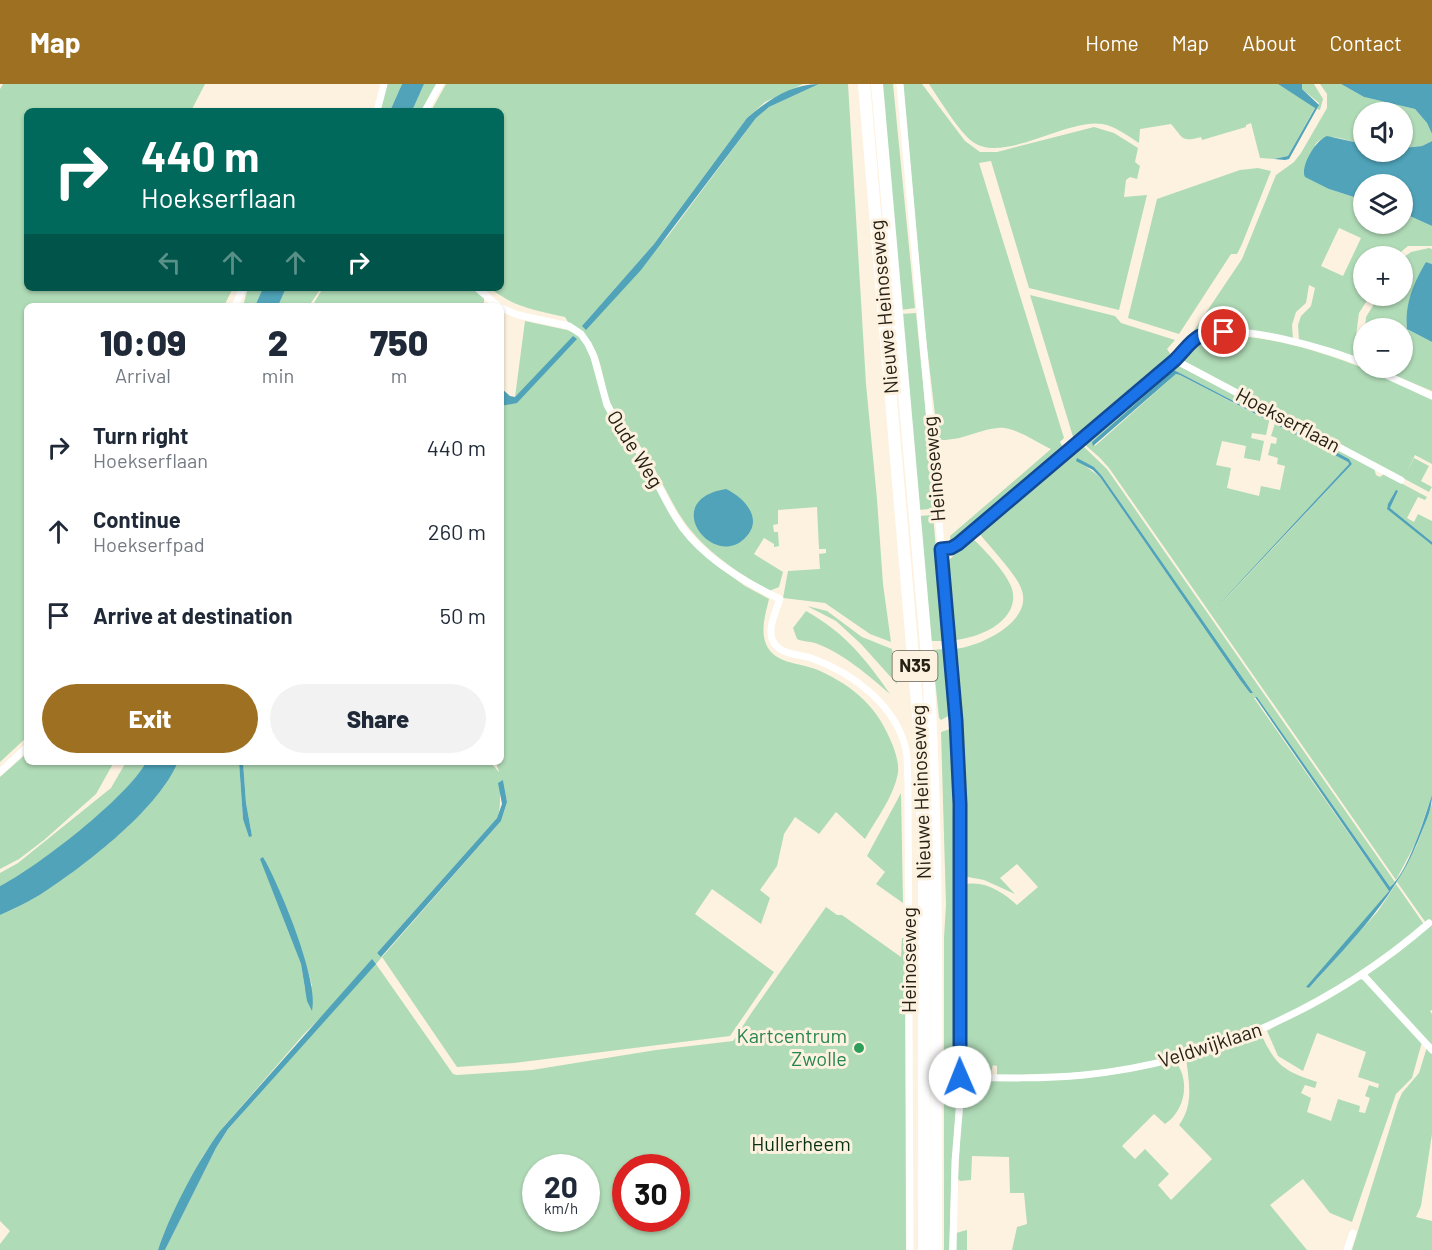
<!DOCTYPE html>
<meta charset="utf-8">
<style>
body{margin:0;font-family:Barlow,sans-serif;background:#f2f2f3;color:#1f2937;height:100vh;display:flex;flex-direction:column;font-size:22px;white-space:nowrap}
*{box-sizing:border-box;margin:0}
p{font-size:20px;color:#747a83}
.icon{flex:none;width:33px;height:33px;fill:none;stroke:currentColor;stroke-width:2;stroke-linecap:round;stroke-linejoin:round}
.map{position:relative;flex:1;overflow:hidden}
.panel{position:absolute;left:24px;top:219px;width:480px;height:462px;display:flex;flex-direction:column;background:#fff;border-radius:9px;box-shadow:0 2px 4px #0004}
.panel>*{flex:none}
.top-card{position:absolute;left:24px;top:24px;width:480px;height:183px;border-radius:9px;box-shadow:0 2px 4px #0004;background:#00695c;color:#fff;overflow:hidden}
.buttons{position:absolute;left:1353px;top:18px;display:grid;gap:12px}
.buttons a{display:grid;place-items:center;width:60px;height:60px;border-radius:50%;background:#fff;box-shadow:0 2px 4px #0004;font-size:30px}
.speed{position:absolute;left:522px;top:1070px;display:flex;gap:12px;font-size:30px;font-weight:700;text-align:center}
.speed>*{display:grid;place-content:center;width:78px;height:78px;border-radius:50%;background:#fff;box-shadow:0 2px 4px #0004;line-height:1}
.speed small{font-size:15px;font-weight:400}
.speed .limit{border:9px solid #d22;background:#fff;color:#111}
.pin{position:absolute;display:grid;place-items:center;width:51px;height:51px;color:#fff;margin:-26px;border:3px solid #fff;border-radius:50%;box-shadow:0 2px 6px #0007}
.me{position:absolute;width:66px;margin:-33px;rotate:359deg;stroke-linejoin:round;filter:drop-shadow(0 0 4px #0008)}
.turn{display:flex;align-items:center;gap:21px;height:126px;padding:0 18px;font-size:27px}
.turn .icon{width:78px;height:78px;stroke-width:2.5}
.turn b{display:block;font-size:42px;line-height:51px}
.lanes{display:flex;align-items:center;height:57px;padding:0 18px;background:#0003;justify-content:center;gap:30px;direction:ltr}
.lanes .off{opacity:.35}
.eta{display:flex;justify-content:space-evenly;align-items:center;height:102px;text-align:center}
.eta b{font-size:36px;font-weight:800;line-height:42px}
.button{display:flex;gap:12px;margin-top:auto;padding:12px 18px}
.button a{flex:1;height:69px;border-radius:36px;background:#9e7122;color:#fff;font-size:24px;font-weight:800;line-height:69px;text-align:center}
.button a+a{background:#f2f2f3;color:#1f2937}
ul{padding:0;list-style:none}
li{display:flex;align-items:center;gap:18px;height:84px;padding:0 18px}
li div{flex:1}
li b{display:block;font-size:22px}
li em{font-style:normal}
header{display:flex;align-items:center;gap:36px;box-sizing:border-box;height:84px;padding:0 30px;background:#9e7122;color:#fff}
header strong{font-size:28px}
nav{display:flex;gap:33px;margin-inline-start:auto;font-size:21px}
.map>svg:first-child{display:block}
.green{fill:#b0dbb7;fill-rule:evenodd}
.water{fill:#50a3b9}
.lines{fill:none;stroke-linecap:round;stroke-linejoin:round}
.street{stroke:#fff;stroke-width:7}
.highway{stroke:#fff;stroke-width:12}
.route-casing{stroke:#114b97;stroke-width:15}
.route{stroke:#1a73e8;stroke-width:10}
.leisure-dot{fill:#2e9e5b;stroke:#fdf2e0;stroke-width:2}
.labels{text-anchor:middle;stroke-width:6;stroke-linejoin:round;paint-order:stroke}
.shield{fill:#fdf2e0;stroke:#665f52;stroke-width:1.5}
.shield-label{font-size:18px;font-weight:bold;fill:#262015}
.street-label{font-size:20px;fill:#262015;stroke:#fdf2e0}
.leisure-label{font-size:20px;fill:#27864d;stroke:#fdf2e0;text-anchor:end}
.park-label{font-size:20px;fill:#083215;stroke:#fdf2e0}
</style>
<header>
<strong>Map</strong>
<nav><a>Home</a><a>Map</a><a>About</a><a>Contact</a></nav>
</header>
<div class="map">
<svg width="1432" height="1166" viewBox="0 0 1432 1166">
<rect width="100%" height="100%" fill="#fdf2e0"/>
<g class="green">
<path d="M3,0H205L191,27H27V204H233L224,222H27V653L0,678V5Z"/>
<path d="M387,0H402L390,27H380Z"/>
<path d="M424,0H438L423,27H412Z"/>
<path d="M446,0H803L765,18L747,34L654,160L582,242L668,152L756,34L769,23L819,0H848L866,300L877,415L883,500L891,558L870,550L825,519L783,514L788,487L820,485L819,470L826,469V465H819L817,423L778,426V440L773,441L774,448H778L779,462L774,463V460L764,454L754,470L783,488L779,503L769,507C734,486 701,465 679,430C667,410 658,389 645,369C635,353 619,338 611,320C603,301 603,277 591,259C584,249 571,245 565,233C535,226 515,224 490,204H501V27H431Z"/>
<path d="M881,0H893L915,224L901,226Z"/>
<path d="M903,0H922L965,57L980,68H997L1094,43L1114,49L1138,64L1135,78L1140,82L1137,95L1130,93L1126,96L1124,113L1147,111L1119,226L1029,204L991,77L979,79L1064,354L1060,358L1064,365L951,461L950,452L1051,365C1036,358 1014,342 998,344C976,346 963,357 938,356L925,246Z"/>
<path d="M929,0H1278L1315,23L1288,72L1274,75L1260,74L1251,39L1246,41V43L1202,56L1201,53C1180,59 1183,53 1171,40L1140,45L1139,59C1128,52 1115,42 1102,40C1068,34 1003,80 973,58C959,48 940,16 929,0Z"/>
<path d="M1302,0H1314L1323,15L1320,26L1317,25L1319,19L1302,5Z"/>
<path d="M1320,0H1341L1364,13L1415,25L1427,39L1432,50V57L1422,62L1403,64L1402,28H1364L1363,60C1346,58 1327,45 1315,61L1329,105L1363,116L1364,140H1402L1403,129L1432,142V162H1408L1396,172H1364V212H1370L1359,229L1353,274L1299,257L1298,241L1301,232L1311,222L1315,204L1309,201L1306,219L1296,228L1292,241L1293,256L1204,248L1189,254L1242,175L1276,91L1294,78L1301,69L1327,24V10ZM1339,144L1361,154L1343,192L1321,182Z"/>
<path d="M1258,84L1271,87L1242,160L1237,170H1231L1179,250L1128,234L1157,115L1240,86Z"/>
<path d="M1429,164L1432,165V180L1426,178C1415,199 1404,220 1407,245L1432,258V307L1377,284H1402V244H1365L1366,233L1379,212H1402L1404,173L1411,168Z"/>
<path d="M248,204H263L255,222H243Z"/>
<path d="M286,204H321L309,222H278Z"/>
<path d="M323,204H473L484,214V222H312Z"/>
<path d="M1030,211L1115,232L1121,239L1175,256L1167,265L1173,274L1074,356Z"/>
<path d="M916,229L935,421L930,425L919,426L901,230Z"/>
<path d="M525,237L567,246L577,250L586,261L592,277L605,321L639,371L664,416L713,479L745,502L769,515C765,532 758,553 771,568C782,580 804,580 818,586C855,603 878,623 893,662C896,670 899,680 898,689C894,712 877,734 865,755L836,728L819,750L795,733L784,750L777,782L760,806L770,814L761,840L712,805L695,830L774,888L730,952L514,979L457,983L382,873L376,880L453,990L457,991L532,986L656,966L733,957L752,928L826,823L837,831H842L901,873L902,854H905L906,1166H165L216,1064L228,1045L375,880L304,950L220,1047L202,1073L163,1152L158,1166H0V1160L10,1147L0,1137V831C18,823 37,814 53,802C93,774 159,723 178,678H239L243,735L252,752L246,719L243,678H490L499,688L496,678H501V322L517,318L515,313ZM503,696L507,718L501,737L382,873L377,869L497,734C503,720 497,707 503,696ZM263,773L281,811L307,883L312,902L305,905L301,880L265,787ZM536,1083H586V1134H536ZM626,1083H676V1134H626Z"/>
<path d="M1215,251C1292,251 1363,283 1432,313V380L1415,371L1407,388L1414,374L1429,382L1421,397L1432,403L1429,408L1180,275C1191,263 1198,253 1215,251Z"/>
<path d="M1175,280L1268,328L1270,333L1266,351L1252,349L1251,354L1264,357L1260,377L1244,374L1246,362L1222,357L1216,381L1231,384L1227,404L1259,412L1261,402L1280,406L1285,382L1277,380L1278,374L1268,371L1271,359L1276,360L1277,354L1271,352L1276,336L1279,334L1374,384L1376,391L1380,393L1384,390L1427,413L1425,416L1418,413L1407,434L1414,438L1418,430L1432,437V458L1390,424L1398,407L1387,423L1432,461V711L1415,760L1396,796L1109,384L1100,374L1083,359ZM1174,286L1268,335L1266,336L1180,291L1176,290L1095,362L1092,358ZM1278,339L1349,375L1352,380L1217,524L1349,380L1348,378L1279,342Z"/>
<path d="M1081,360L1107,385L1395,798L1390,803L1257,613L1254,614L1389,807L1307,904H1309L1378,827L1396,800L1423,839V841C1336,915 1225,969 1111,985C1074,990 1036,991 997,991V982L993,981L990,991L968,990L964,985L963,801C983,795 1003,808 1017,821L1038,803L1017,780L1000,794L1015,810L984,796L968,793L963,791V704L954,565C980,563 1035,537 1021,504C1016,490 989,462 979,449ZM1076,375L1094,383L1102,392L1252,609H1250L1240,596L1100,393Z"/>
<path d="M933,431L944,557H931L919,432Z"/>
<path d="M972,454C984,465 1011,493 1013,509C1017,539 976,555 953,556L947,478Z"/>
<path d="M807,522L827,527L862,553L892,565L897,600L861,560L836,537Z"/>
<path d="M806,527C844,548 866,575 890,610C868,591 843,569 815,559C809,557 803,558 797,555L793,544Z"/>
<path d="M944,565L950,631L941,636L939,634L932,566Z"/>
<path d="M950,645L952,647L954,828L957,840V1005L952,1082L949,1166H944V854L946,821L941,648Z"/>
<path d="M27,669V678H114L96,710L44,756L19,775L0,785V693Z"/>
<path d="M126,678H146C129,713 36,784 0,802V789L18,779L111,704Z"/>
<path d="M901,709L903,819L876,800L885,788L867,772Z"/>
<path d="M1432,720V926L1430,927L1432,930V963L1368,891V889L1400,867L1432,840L1426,839L1397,798L1417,761Z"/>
<path d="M1359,895L1364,896L1422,958L1412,994L1396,1010L1352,1138L1330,1129L1303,1095L1270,1121L1307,1166H1012L1017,1143L1027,1140L1024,1109H1010L1009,1073L972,1072L971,1096L960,1097L958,1095L963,1000L968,996H1032L1175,977C1191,996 1185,1027 1165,1040L1154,1030L1122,1062L1135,1075L1145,1065L1169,1090L1158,1101L1171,1116L1212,1075L1179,1041C1194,1021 1189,998 1186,974L1260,948C1276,982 1282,986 1317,998L1315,1004L1305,1001L1301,1009L1311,1014L1307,1028L1331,1037L1338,1015L1360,1022L1359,1028L1365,1029L1370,1014L1365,1012L1369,1001L1378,1004L1379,1000L1358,993L1366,968L1317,949L1303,987L1278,972L1267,947Z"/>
<path d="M1427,963L1432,970V1050L1421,1122L1416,1133L1432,1137V1166H1352L1398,1018L1402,1009L1419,989Z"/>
<path d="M967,1146V1166H956V1149Z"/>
</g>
<g class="water">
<path d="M402,0H424L412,27H390Z"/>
<path d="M819,0L769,23L756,34L641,186L586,246L582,242L654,160L747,34C768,16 791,0 819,0Z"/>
<path d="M1278,0H1302V5L1319,21L1289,75L1285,76L1274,75L1288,72L1315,24Z"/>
<path d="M1341,0H1432V50L1427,39L1415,25L1364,13Z"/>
<path d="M1327,52L1363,60L1364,68H1402L1403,64L1422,62L1432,57V142L1403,129L1402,100H1364L1363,116L1329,105L1305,93C1300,82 1316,56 1327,52Z"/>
<path d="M1426,178L1432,180V258L1407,245C1404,221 1414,198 1426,178Z"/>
<path d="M263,204H286L278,222H255Z"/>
<path d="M573,252L577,255L517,319L501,322V304L510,312L515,313Z"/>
<path d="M1174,286L1268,335L1267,336L1180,291L1176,290L1093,362L1092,358Z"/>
<path d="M1279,338L1349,375L1352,380L1216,524L1349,380L1348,378L1279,342L1277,340Z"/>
<path d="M1077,374L1094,383L1102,392L1253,609H1250L1240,596L1100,393L1093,386L1076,377Z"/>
<path d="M726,405C745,414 765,436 744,455C712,485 659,416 726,405Z"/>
<path d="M1396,406L1398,407L1390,424L1432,458V461L1387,425L1388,420Z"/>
<path d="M1255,613H1257L1390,803C1408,789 1424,735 1432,711C1432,724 1427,735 1422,747C1399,810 1353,855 1309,904L1306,903L1389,807Z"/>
<path d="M146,678H178C159,723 93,775 53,802C37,814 18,823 0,831V802C36,784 128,713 146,678Z"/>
<path d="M239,678H243L246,719L252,752L249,753L243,735Z"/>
<path d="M503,696L507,718L501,737L381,873L377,869L497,734L502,720L498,699Z"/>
<path d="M263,773C279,800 320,898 312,927L307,917L301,880L260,775Z"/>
<path d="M372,875L376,880L228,1045L216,1064L165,1166H158C170,1130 197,1078 220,1047Z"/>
</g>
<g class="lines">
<g class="street">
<path d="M900,0L938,427L956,637L960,720V1018L955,1077L953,1166"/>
<path d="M377,27L384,0"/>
<path d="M425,27L440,0"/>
<path d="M477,204L498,222"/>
<path d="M235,222L243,204"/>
<path d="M501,224L518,231L569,242L581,250L588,260L594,273L607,321C617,340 632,355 643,374C655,393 664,415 676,434C698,471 742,497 780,515C776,527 768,543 772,555C778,571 798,570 811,574C853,589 896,621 906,666C908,676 907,688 908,698L910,1166"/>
<path d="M1175,276L1401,396"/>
<path d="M1371,284L1432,312"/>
<path d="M941,465L951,464L958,460L1175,276L1202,250C1234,238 1332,265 1364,280"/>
<path d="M0,688L27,663"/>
<path d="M1362,890L1432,966"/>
<path d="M960,993C1001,994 1043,995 1084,991C1212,978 1332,923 1429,839"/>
<path d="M1347,1166L1353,1149"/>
</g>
<g class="highway">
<path d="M864,0L919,643L924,784V1166"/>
<path d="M877,0L928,583C939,777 936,972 936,1166"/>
</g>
</g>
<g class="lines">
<defs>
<path id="route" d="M960,993V720L956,637L941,465L951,464L958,460L1175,276C1194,256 1195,248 1224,248"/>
</defs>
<use href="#route" class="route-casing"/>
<use href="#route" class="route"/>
</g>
<circle class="leisure-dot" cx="859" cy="964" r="6"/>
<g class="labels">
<rect class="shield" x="892.5" y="567" width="45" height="30" rx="4.5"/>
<g class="shield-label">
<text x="915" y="588">N35</text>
</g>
<g class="street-label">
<text transform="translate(884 223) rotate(-95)" y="7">Nieuwe Heinoseweg</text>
<text transform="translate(1288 336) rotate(28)" y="7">Hoekserflaan</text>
<text transform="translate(635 365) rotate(58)" y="7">Oude Weg</text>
<text transform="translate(934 385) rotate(-95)" y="7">Heinoseweg</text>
<text transform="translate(921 708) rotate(-92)" y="7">Nieuwe Heinoseweg</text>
<text transform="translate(909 876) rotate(-90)" y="7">Heinoseweg</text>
<text transform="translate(1210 961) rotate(-18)" y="7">Veldwijklaan</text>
</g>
<g class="leisure-label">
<text x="847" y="959">Kartcentrum<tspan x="847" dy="23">Zwolle</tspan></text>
</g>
<g class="park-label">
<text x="801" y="1067">Hullerheem</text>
</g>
</g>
</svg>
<div class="buttons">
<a><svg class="icon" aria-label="sound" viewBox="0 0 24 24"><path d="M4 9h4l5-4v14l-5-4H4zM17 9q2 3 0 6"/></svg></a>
<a><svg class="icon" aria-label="layers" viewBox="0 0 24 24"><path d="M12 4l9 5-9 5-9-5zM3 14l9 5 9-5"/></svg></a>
<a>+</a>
<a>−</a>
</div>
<div class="speed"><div>20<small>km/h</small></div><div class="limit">30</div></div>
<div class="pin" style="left:1224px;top:248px;background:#d93025"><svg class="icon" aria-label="arrive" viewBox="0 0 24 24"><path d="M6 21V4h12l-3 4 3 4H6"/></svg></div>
<svg class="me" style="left:960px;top:993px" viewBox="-20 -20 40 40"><circle r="19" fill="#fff"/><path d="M0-13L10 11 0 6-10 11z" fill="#1a73e8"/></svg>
<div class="top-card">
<div class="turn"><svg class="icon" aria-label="right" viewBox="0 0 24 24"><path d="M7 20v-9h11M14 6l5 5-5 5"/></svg><div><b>440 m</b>Hoekserflaan</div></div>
<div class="lanes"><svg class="icon off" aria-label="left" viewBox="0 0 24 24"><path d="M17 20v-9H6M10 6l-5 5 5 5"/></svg><svg class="icon off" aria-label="ahead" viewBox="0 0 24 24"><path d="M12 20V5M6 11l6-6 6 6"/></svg><svg class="icon off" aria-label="ahead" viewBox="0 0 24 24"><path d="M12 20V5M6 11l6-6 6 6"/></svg><svg class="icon" aria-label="right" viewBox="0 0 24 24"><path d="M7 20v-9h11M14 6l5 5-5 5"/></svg></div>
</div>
<section class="panel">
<div class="eta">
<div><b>10:09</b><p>Arrival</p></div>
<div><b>2</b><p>min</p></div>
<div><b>750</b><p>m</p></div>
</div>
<ul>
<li><svg class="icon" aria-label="right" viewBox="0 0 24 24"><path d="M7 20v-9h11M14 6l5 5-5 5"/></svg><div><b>Turn right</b><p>Hoekserflaan</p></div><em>440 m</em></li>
<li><svg class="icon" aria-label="ahead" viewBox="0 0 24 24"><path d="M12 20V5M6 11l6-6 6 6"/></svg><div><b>Continue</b><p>Hoekserfpad</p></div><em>260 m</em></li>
<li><svg class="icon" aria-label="arrive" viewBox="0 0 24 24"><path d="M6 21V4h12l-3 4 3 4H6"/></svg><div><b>Arrive at destination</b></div><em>50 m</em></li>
</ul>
<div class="button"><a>Exit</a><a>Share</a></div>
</section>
</div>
